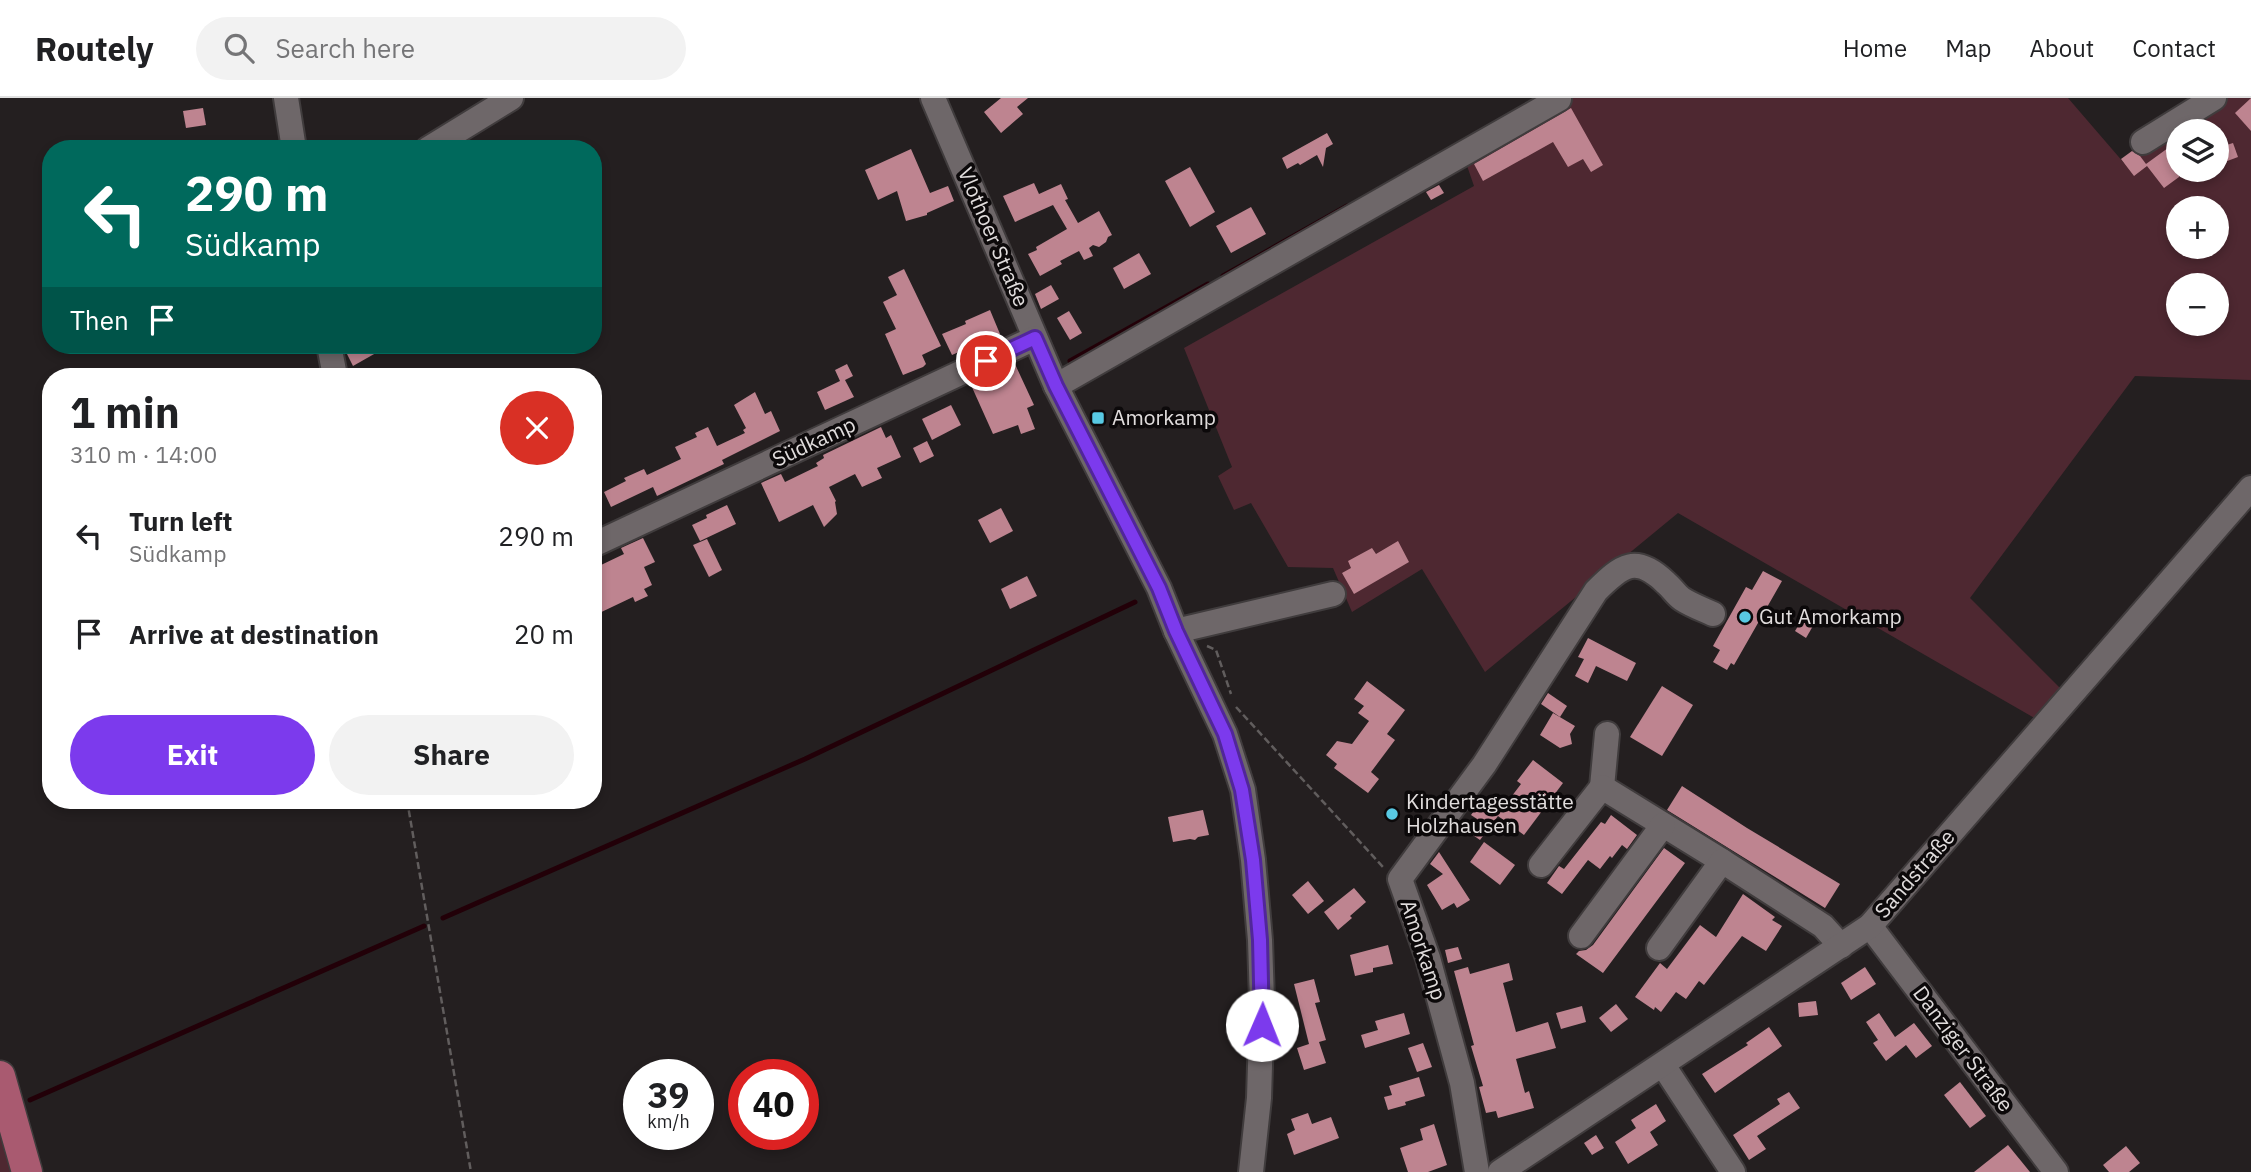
<!DOCTYPE html>
<meta charset="utf-8">
<style>
body{margin:0;font-family:"IBM Plex Sans",sans-serif;background:#f2f2f2;color:#202124;height:100vh;display:flex;flex-direction:column;font-size:26px;white-space:nowrap}
*{box-sizing:border-box;margin:0}
p{font-size:23px;color:#757577}
.icon{flex:none;width:38px;height:38px;fill:none;stroke:currentColor;stroke-width:2;stroke-linecap:round;stroke-linejoin:round}
.map{position:relative;flex:1;overflow:hidden}
.drawer{position:absolute;left:42px;top:270px;width:560px;height:441px;display:flex;flex-direction:column;background:#fff;border-radius:28px;box-shadow:0 4px 10px #0003}
.drawer>*{flex:none}
.guide{position:absolute;left:42px;top:42px;width:560px;height:214px;border-radius:28px;box-shadow:0 4px 10px #0003;background:#00695c;color:#fff;overflow:hidden}
.tools{position:absolute;left:2166px;top:21px;display:grid;gap:14px}
.tools a{display:grid;place-items:center;width:63px;height:63px;border-radius:50%;background:#fff;box-shadow:0 4px 10px #0003;font-size:35px}
.speed{position:absolute;left:623px;top:961px;display:flex;gap:14px;font-size:35px;font-weight:700;text-align:center}
.speed>*{display:grid;place-content:center;width:91px;height:91px;border-radius:50%;background:#fff;box-shadow:0 4px 10px #0003;line-height:1}
.speed small{font-size:18px;font-weight:400}
.speed .limit{border:10px solid #d22;background:#fff;color:#111}
.pin{position:absolute;display:grid;place-items:center;width:60px;height:60px;color:#fff;margin:-30px;border:4px solid #fff;border-radius:50%;box-shadow:0 2px 7px #0007}
.me{position:absolute;width:77px;margin:-38px;rotate:1deg;stroke-linejoin:round;filter:drop-shadow(0 0 5px #0008)}
.turn{display:flex;align-items:center;gap:24px;height:147px;padding:0 28px;font-size:32px}
.turn .icon{width:91px;height:91px;stroke-width:2.5}
.turn b{display:block;font-size:49px;line-height:60px}
.then{display:flex;align-items:center;height:66px;padding:0 28px;background:#0003;gap:14px;font-size:26px}
.round{display:grid;place-items:center;flex:none;width:74px;height:74px;border-radius:37px;background:#f2f2f2}
.overview{display:flex;align-items:center;justify-content:space-between;height:119px;padding:0 28px}
h1{font-size:42px;font-weight:700;line-height:52px}
.button{display:flex;gap:14px;margin-top:auto;padding:14px 28px}
.button a{flex:1;height:80px;border-radius:42px;background:#7c3aed;color:#fff;font-size:28px;font-weight:700;line-height:80px;text-align:center}
.button a+a{background:#f2f2f2;color:#202124}
ul{padding:0;list-style:none}
li{display:flex;align-items:center;gap:21px;height:98px;padding:0 28px}
li div{flex:1}
li b{display:block;font-size:26px}
li em{font-style:normal}
header{display:flex;align-items:center;gap:42px;box-sizing:border-box;height:98px;padding:0 35px;background:#fff;border-bottom:2px solid #e0e0e0}
header strong{font-size:33px}
nav{display:flex;gap:38px;margin-inline-start:auto;font-size:24px}
.search{width:490px;height:63px;background:#f2f2f2;display:flex;align-items:center;gap:18px;box-sizing:border-box;padding:0 24px;border-radius:38px;color:#757577;font-size:26px}
.map>svg:first-child{display:block}
.green{fill:#4e2831;fill-rule:evenodd}
.lines{fill:none;stroke-linecap:round;stroke-linejoin:round}
.stream{stroke:#220008;stroke-width:5}
.building{fill:#be8490}
.minor-casing{stroke:#403c3d;stroke-width:28}
.major-casing{stroke:#403c3d;stroke-width:33}
.path{stroke:#615d5d;stroke-width:2.5;stroke-dasharray:7 3.5;stroke-linecap:butt}
.minor{stroke:#6e6769;stroke-width:24}
.major{stroke:#a95a70;stroke-width:30}
.route-casing{stroke:#51269a;stroke-width:18}
.route{stroke:#7c3aed;stroke-width:12}
.poi-dot{fill:#58c9e3;stroke:#0c090a;stroke-width:2.5}
.labels{text-anchor:middle;stroke-width:7;stroke-linejoin:round;paint-order:stroke}
.street-label{font-size:21px;fill:#e1dddd;stroke:#0c090a}
.poi-label{font-size:21px;fill:#e1dddd;stroke:#0c090a;text-anchor:start}
</style>
<header>
<strong>Routely</strong>
<div class="search"><svg class="icon" aria-label="search" viewBox="0 0 24 24"><circle cx="10" cy="10" r="6"/><path d="M15 15l6 6"/></svg>Search here</div>
<nav><a>Home</a><a>Map</a><a>About</a><a>Contact</a></nav>
</header>
<div class="map">
<svg width="2251" height="1074" viewBox="0 0 2251 1074">
<rect width="100%" height="100%" fill="#241f20"/>
<g class="green">
<path d="M1570,0H2068L2124,65L2220,0H2251V282L2135,278L1970,500L2063,593L2038,622L1678,415L1485,574L1422,471L1352,514L1333,470L1288,469L1251,405L1234,412L1218,378L1232,369L1184,250L1474,88L1465,62L1571,3ZM2179,33H2217V72H2179ZM2179,110H2217V149H2179ZM2179,187H2217V226H2179Z"/>
<path d="M0,1020L18,1074H0Z"/>
</g>
<g class="lines">
<g class="stream">
<path d="M1223,178L1347,108"/>
<path d="M1070,263L1208,186"/>
<path d="M443,820L805,661L1135,504"/>
<path d="M30,1002L424,828"/>
</g>
</g>
<g class="building">
<path d="M1001,0H1028L1017,9L1023,16L1001,35L984,14Z"/>
<path d="M2251,0V33L2235,15Z"/>
<path d="M203,10L206,27L186,30L183,13Z"/>
<path d="M1571,10L1603,67L1591,74L1583,61L1568,69L1553,44L1483,83L1474,66Z"/>
<path d="M1327,35L1333,46L1326,50L1323,69L1317,57L1300,67L1298,65L1287,71L1282,60Z"/>
<path d="M2179,42V79L2164,90L2147,68L2134,78L2121,61L2132,53L2140,58L2146,66Z"/>
<path d="M2233,45L2238,59L2222,65L2217,50Z"/>
<path d="M911,51L930,95L948,88L954,103L927,115V117L906,123L897,93L878,102L865,72Z"/>
<path d="M1190,69L1215,114L1190,129L1165,83Z"/>
<path d="M1034,85L1039,96L1061,86L1068,101L1065,102L1078,125L1099,113L1112,137L1108,139L1106,144L1099,149L1093,147L1089,150L1093,158L1084,162L1079,153L1060,163L1062,166L1040,178L1028,156L1037,152L1036,149L1067,131L1053,107L1015,124L1003,98Z"/>
<path d="M1439,87L1444,95L1431,102L1426,94Z"/>
<path d="M1251,109L1266,136L1231,155L1216,128Z"/>
<path d="M1139,155L1151,176L1124,191L1113,170Z"/>
<path d="M904,171L941,248L922,257L926,266L923,269L903,277L885,236L896,231L883,204L897,197L888,179Z"/>
<path d="M1051,187L1059,201L1041,211L1035,196Z"/>
<path d="M990,212L1000,236L952,257L942,236L966,226L965,223Z"/>
<path d="M1069,213L1082,235L1070,242L1057,220Z"/>
<path d="M344,247H390L353,268L346,254Z"/>
<path d="M847,266L853,278L845,282L854,299L825,312L817,294L840,283L835,272Z"/>
<path d="M1015,266L1034,307L1027,310L1035,331L1021,336L1018,327L993,336L971,287Z"/>
<path d="M755,294L765,316L771,313L780,333L722,362L724,366L657,398L653,389L611,409L604,394L626,383L624,380L644,371L647,377L681,361L675,349L697,339L695,335L708,329L717,348L745,335L743,332L746,330L734,307Z"/>
<path d="M951,307L961,327L932,342L922,321Z"/>
<path d="M881,329L886,340L891,337L901,359L877,370L882,380L862,389L855,376L829,389L836,403L835,404L837,416L824,429L813,407L779,424L761,385L781,376L785,384L818,368L816,365L824,360L823,357Z"/>
<path d="M927,343L934,358L920,365L913,350Z"/>
<path d="M727,407L736,426L700,443L692,427L707,420L706,417Z"/>
<path d="M1001,410L1013,433L990,445L978,422Z"/>
<path d="M643,440L655,464L644,469L652,487L644,491L648,498L635,504L633,499L593,518V474L602,469L601,467L624,456L621,450Z"/>
<path d="M707,441L722,472L709,479L693,447Z"/>
<path d="M1398,443L1409,464L1354,496L1342,475L1351,470L1348,463L1372,450L1376,456Z"/>
<path d="M1763,473L1782,483L1734,567L1731,565L1727,572L1713,564L1720,552L1713,548L1746,489L1752,492Z"/>
<path d="M1027,478L1037,498L1010,511L1001,491Z"/>
<path d="M1806,515L1817,521L1806,540L1795,533Z"/>
<path d="M1588,540L1636,565L1627,583L1596,568L1588,585L1575,578L1584,561L1578,559Z"/>
<path d="M1367,583L1405,612L1387,636L1395,642L1371,674L1379,681L1368,695L1334,670L1337,666L1326,657L1337,643L1352,646L1369,623L1358,615L1364,608L1354,601Z"/>
<path d="M1662,588L1693,607L1662,658L1630,639Z"/>
<path d="M1548,595L1567,608L1560,619L1541,606Z"/>
<path d="M1553,615L1575,628L1570,636L1572,646L1560,650L1540,637Z"/>
<path d="M1533,662L1563,685L1524,737L1498,718L1480,742L1467,733L1477,721L1471,717L1482,702L1499,715L1521,686L1517,683Z"/>
<path d="M1682,688L1747,730L1840,786L1825,810L1667,712Z"/>
<path d="M1203,712L1209,737L1198,739L1195,742L1190,741L1173,744L1168,719Z"/>
<path d="M1611,717L1637,737L1627,751L1622,747L1612,760L1610,758L1600,771L1588,762L1562,796L1547,785L1559,768L1564,771L1601,724L1605,726Z"/>
<path d="M1484,744L1515,767L1500,787L1470,764Z"/>
<path d="M1664,750L1685,765L1603,875L1576,856L1579,853L1586,852L1593,847Z"/>
<path d="M1439,754L1470,802L1457,810L1454,805L1442,812L1427,787L1443,776L1430,766Z"/>
<path d="M1308,783L1324,803L1308,816L1292,797Z"/>
<path d="M1354,790L1366,804L1350,818L1352,820L1338,832L1324,814Z"/>
<path d="M1743,796L1775,819L1772,822L1782,828L1766,853L1742,838L1704,887L1699,883L1686,901L1676,894L1661,914L1655,909L1654,912L1635,899L1660,865L1667,871L1700,827L1716,839Z"/>
<path d="M1388,847L1393,866L1373,870V874L1355,878L1350,857Z"/>
<path d="M1458,849L1462,861L1448,865L1445,852Z"/>
<path d="M1509,865L1513,882L1503,885L1516,934L1548,924L1556,950L1516,961L1525,995L1529,993L1534,1010L1498,1020L1496,1013L1486,1015L1479,989L1483,988L1471,948L1474,947L1454,873L1468,869L1470,876Z"/>
<path d="M1865,869L1876,886L1851,902L1841,885Z"/>
<path d="M1314,881L1320,904L1315,905L1326,942L1319,944L1326,965L1304,972L1297,950L1309,946L1294,886Z"/>
<path d="M1816,903L1818,917L1799,919L1798,905Z"/>
<path d="M1616,906L1628,921L1611,934L1599,920Z"/>
<path d="M1582,908L1586,924L1561,931L1556,915Z"/>
<path d="M1404,915L1410,936L1365,950L1361,937L1378,932L1375,923Z"/>
<path d="M1879,915L1895,939L1914,925L1932,948L1916,960L1906,947L1886,963L1873,945L1878,942L1866,924Z"/>
<path d="M1769,929L1782,948L1715,995L1702,976L1748,947L1746,945Z"/>
<path d="M1423,945L1432,969L1417,974L1408,950Z"/>
<path d="M1419,979L1425,998L1405,1004L1406,1007L1388,1012L1384,999L1392,997L1389,988Z"/>
<path d="M1960,984L1986,1018L1970,1030L1944,997Z"/>
<path d="M1789,994L1800,1010L1757,1038L1766,1051L1749,1062L1733,1037L1780,1006L1777,1001Z"/>
<path d="M1656,1006L1666,1023L1650,1034L1658,1047L1628,1066L1615,1044L1636,1030L1631,1022Z"/>
<path d="M1308,1015L1312,1026L1331,1019L1339,1040L1294,1057L1287,1036L1295,1032L1291,1021Z"/>
<path d="M1434,1026L1447,1067L1428,1074H1408L1400,1050L1423,1042L1420,1031Z"/>
<path d="M1596,1037L1604,1050L1592,1057L1584,1045Z"/>
<path d="M2008,1047L2030,1074H1974Z"/>
<path d="M2126,1048L2140,1065L2129,1074H2109L2103,1067Z"/>
</g>
<g class="lines">
<defs>
<g id="minor">
<path d="M286,0L294,51"/>
<path d="M933,0L1056,288L1159,490L1176,533L1225,636L1243,692L1253,762L1260,842L1262,903L1259,1000L1251,1074"/>
<path d="M2143,44L2214,0"/>
<path d="M428,51L511,0"/>
<path d="M329,247L335,278"/>
<path d="M1056,288L1559,1"/>
<path d="M593,447L1035,240"/>
<path d="M1176,533L1333,496"/>
<path d="M1602,689L1607,636"/>
<path d="M1541,767L1602,689L1722,763"/>
<path d="M1870,828L2056,1074"/>
<path d="M1581,838L1663,727"/>
<path d="M1659,850L1722,763L1823,828L1841,848"/>
<path d="M1663,967L1733,1074"/>
<path d="M1477,1074L1462,985L1428,860L1400,781L1484,667L1596,493C1622,467 1636,456 1666,485C1672,490 1676,497 1682,501C1691,507 1702,511 1713,516"/>
<path d="M1500,1074L1870,828L2251,390"/>
</g>
<path id="major" d="M0,978L27,1074"/>
</defs>
<use href="#minor" class="minor-casing"/>
<use href="#major" class="major-casing"/>
<g class="path">
<path d="M1207,548L1216,552L1231,596"/>
<path d="M1236,609L1383,769"/>
<path d="M407,702L471,1074"/>
</g>
<use href="#minor" class="minor"/>
<use href="#major" class="major"/>
</g>
<g class="lines">
<defs>
<path id="route" d="M986,263L1035,240L1056,288L1159,490L1176,533L1225,636L1242,692L1253,762L1260,842L1262,927"/>
</defs>
<use href="#route" class="route-casing"/>
<use href="#route" class="route"/>
</g>
<g class="poi-dot">
<rect x="1091" y="313" width="14" height="14" rx="3.5"/>
<circle cx="1745" cy="519" r="7"/>
<circle cx="1392" cy="716" r="7"/>
</g>
<g class="labels">
<g class="street-label">
<text transform="translate(993 139) rotate(67)" y="7">Vlothoer Straße</text>
<text transform="translate(814 344) rotate(-25)" y="7">Südkamp</text>
<text transform="translate(1915 776) rotate(-49)" y="7">Sandstraße</text>
<text transform="translate(1423 852) rotate(72)" y="7">Amorkamp</text>
<text transform="translate(1963 951) rotate(53)" y="7">Danziger Straße</text>
</g>
<g class="poi-label">
<text x="1112" y="327">Amorkamp</text>
<text x="1759" y="526">Gut Amorkamp</text>
<text x="1406" y="711">Kindertagesstätte<tspan x="1406" dy="24">Holzhausen</tspan></text>
</g>
</g>
</svg>
<div class="tools">
<a><svg class="icon" aria-label="layers" viewBox="0 0 24 24"><path d="M12 4l9 5-9 5-9-5zM3 14l9 5 9-5"/></svg></a>
<a>+</a>
<a>−</a>
</div>
<div class="speed"><div>39<small>km/h</small></div><div class="limit">40</div></div>
<div class="pin" style="left:986px;top:263px;background:#d93025"><svg class="icon" aria-label="arrive" viewBox="0 0 24 24"><path d="M6 21V4h12l-3 4 3 4H6"/></svg></div>
<svg class="me" style="left:1262px;top:927px" viewBox="-20 -20 40 40"><circle r="19" fill="#fff"/><path d="M0-13L10 11 0 6-10 11z" fill="#7c3aed"/></svg>
<div class="guide">
<div class="turn"><svg class="icon" aria-label="left" viewBox="0 0 24 24"><path d="M17 20v-9H6M10 6l-5 5 5 5"/></svg><div><b>290 m</b>Südkamp</div></div>
<div class="then">Then<svg class="icon" aria-label="arrive" viewBox="0 0 24 24"><path d="M6 21V4h12l-3 4 3 4H6"/></svg></div>
</div>
<section class="drawer">
<div class="overview"><div><h1>1 min</h1><p>310 m · 14:00</p></div><a class="round" style="background:#d93025;color:#fff"><svg class="icon" aria-label="close" viewBox="0 0 24 24"><path d="M6 6l12 12M18 6L6 18"/></svg></a></div>
<ul>
<li><svg class="icon" aria-label="left" viewBox="0 0 24 24"><path d="M17 20v-9H6M10 6l-5 5 5 5"/></svg><div><b>Turn left</b><p>Südkamp</p></div><em>290 m</em></li>
<li><svg class="icon" aria-label="arrive" viewBox="0 0 24 24"><path d="M6 21V4h12l-3 4 3 4H6"/></svg><div><b>Arrive at destination</b></div><em>20 m</em></li>
</ul>
<div class="button"><a>Exit</a><a>Share</a></div>
</section>
</div>
